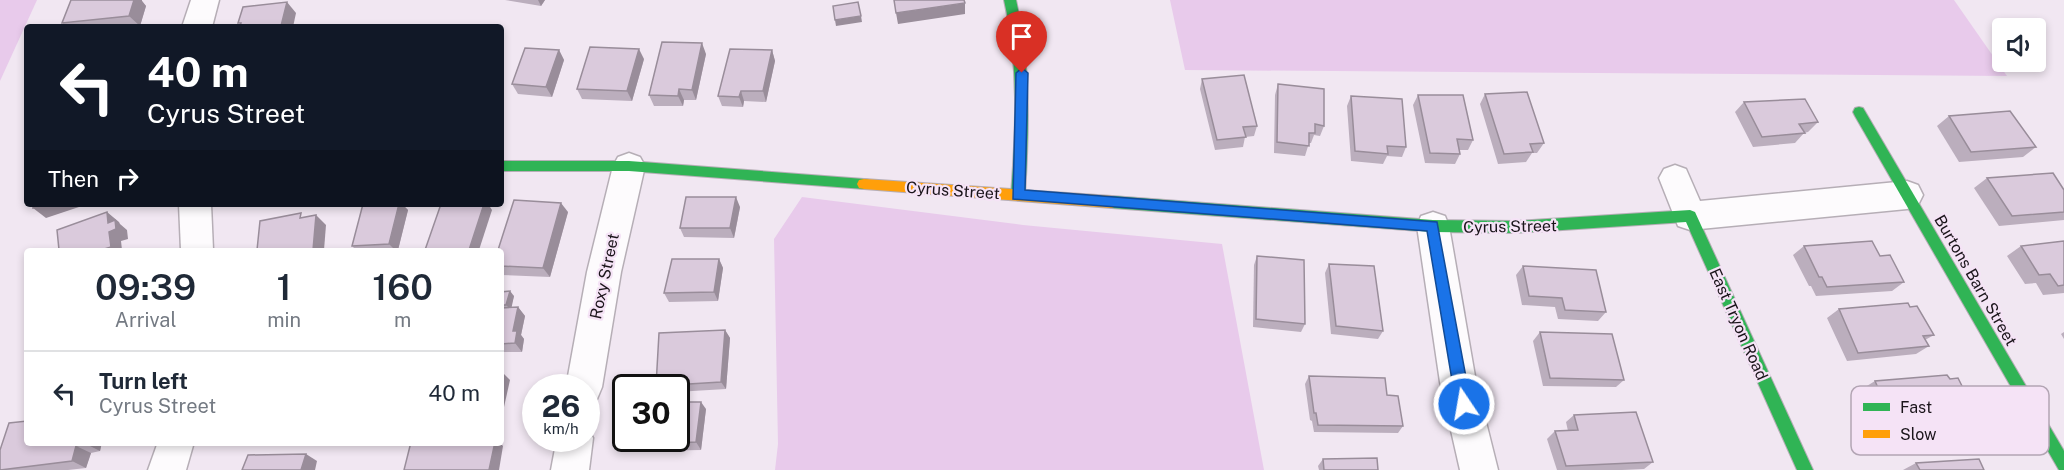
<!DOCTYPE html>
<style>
body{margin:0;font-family:"Public Sans",sans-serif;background:#f6f6f7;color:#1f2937;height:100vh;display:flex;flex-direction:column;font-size:22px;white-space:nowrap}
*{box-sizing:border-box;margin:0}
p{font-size:20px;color:#747a83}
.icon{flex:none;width:33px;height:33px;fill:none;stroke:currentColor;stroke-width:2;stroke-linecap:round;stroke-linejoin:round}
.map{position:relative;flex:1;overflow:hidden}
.sheet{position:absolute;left:24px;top:248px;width:480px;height:198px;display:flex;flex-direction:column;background:#fff;border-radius:6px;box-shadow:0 3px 9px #0003}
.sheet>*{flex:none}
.top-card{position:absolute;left:24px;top:24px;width:480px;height:183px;border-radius:6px;box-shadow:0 3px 9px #0003;background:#111827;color:#fff;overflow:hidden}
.buttons{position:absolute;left:1992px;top:18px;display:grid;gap:12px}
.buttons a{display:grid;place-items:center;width:54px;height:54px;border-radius:6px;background:#fff;box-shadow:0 3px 9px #0003;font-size:30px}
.speed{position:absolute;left:522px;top:374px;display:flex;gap:12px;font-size:30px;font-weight:700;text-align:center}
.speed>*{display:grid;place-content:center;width:78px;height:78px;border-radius:50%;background:#fff;box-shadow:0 3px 9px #0003;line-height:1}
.speed small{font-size:15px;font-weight:400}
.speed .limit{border:3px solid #111;border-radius:9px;background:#fff;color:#111}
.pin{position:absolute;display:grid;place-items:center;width:51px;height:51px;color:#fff;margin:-62px -26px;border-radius:50% 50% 50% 0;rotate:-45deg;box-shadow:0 0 6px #0007}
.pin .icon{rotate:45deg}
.me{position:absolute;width:66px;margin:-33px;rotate:348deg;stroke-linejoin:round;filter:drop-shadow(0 0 4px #0008)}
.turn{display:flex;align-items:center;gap:21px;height:126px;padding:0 24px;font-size:27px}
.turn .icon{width:78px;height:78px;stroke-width:2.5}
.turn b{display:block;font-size:42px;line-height:51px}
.then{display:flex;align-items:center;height:57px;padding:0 24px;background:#0003;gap:12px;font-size:22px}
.eta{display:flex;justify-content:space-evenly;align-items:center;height:102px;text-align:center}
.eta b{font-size:36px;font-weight:600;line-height:42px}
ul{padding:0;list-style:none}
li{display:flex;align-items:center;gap:18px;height:84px;padding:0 24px;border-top:2px solid #e0e1e3}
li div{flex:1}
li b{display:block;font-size:22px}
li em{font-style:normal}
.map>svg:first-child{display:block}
.green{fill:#e8caeb}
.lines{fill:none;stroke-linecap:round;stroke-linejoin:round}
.street-casing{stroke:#b6aeb6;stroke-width:3}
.fast-casing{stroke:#b6aeb6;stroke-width:2}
.slow-casing{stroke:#b6aeb6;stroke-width:2}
.street{fill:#fdfbfd;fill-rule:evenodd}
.fast{fill:#30b455;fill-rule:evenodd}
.slow{fill:#ff9f0a;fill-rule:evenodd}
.wall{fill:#bbaebd}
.shaded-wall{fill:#998d9a}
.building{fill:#dacadc;stroke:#998d9a;stroke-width:1.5}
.route{fill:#1a73e8;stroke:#114b97;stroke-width:1.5}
.labels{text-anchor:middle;stroke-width:4.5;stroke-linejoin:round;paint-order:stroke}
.street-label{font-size:16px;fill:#1a141a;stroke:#f5e3f6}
.key{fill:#f5e3f6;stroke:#b3a5b4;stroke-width:1.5}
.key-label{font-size:16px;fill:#1a141a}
</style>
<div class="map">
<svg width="2064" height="470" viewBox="0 0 2064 470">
<rect width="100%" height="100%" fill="#f1e7f2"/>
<g class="green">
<path d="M0,0H37L0,81Z"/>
<path d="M1170,0H1954L2007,76L1185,70Z"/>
<path d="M802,197L1023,225L1222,244L1264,470H775L778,444L774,239Z"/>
</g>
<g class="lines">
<defs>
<g id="street">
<path d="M191,0H219L212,27H182Z"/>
<path d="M629,153L640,157L645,166L621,272L602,387L597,399L586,403V387H566L587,272L613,166L618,157Z"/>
<path d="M1675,165L1686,169L1700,201L1907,181L1918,185L1923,195L1918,205L1907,209L1690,230L1678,226L1659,178L1664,169Z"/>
<path d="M179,204H211L213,250H181Z"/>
<path d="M1433,212L1445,216L1449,226L1476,382L1498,470H1460L1440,382L1417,226L1421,216Z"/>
<path d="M586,425L593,438L589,470H551L557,438H586Z"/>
<path d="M158,442H194L186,470H148Z"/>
</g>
<g id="fast">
<path d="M1004,0H1016C1031,65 1029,129 1025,195L1023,199H1013L1011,195C1016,129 1019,65 1004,0Z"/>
<path d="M1859,107L1863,108L2064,451V470H2059L1855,116L1853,112L1855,108Z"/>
<path d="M501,161H629L864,179L869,180L871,184L869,188L864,189L629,171H501Z"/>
<path d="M1112,196L1433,220L1515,221L1690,210L1695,212L1813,470H1797L1686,222L1515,233L1433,232L1112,208L1107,206L1105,202L1107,198Z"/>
</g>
<path id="slow" d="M864,179L1112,196L1117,198L1119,202L1117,206L1112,208L864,189L859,188L857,184L859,180Z"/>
</defs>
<use href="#street" class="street-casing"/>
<use href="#fast" class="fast-casing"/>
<use href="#slow" class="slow-casing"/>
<use href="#street" class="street"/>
<use href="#fast" class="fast"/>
<use href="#slow" class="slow"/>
</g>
<g class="wall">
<path d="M71,0H142V1L146,6L140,26L66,27L62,23Z"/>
<path d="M505,0H545L541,6Z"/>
<path d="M559,50L564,60L552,97L518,94L512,84Z"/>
<path d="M772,50L775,61L766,102L744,101L743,107L722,106L718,96Z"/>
<path d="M706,54L696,100H684L683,106H654L649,95Z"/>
<path d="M644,59L632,101L582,99L577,89Z"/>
<path d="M1202,79L1257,126L1254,136L1245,137L1243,147L1215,150L1200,89Z"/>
<path d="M1278,84L1324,126L1320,136L1314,135L1311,143H1309L1305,156L1274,153L1275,95Z"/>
<path d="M1485,94L1544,143L1537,153H1532L1526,162L1498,164L1480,104Z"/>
<path d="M1418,95L1473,140L1468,150H1460V154L1455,164L1425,163L1413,105Z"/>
<path d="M1351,96L1406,147L1402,157L1387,156L1383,164L1351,161L1347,106Z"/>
<path d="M1744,102L1818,122L1808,132L1804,133L1795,143L1753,147L1735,112Z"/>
<path d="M1949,116L2036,147L2023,157L1959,162L1937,126Z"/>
<path d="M1987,178L2064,190V220L1999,226L1974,188Z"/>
<path d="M363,204H402L408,210L398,250H356L352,246Z"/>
<path d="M740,207L734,238L684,237L680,228Z"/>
<path d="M568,212L550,277L501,275V250Z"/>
<path d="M2064,241V293L2043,295L2036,283L2025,284L2007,256L2021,246Z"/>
<path d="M1804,246L1880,256L1904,282L1892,291L1816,296L1811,286H1809L1793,255Z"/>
<path d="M1257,256L1305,324L1301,332L1253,327L1254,265Z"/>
<path d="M719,259L723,268L718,301L669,302L664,293Z"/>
<path d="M1329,264L1383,331L1378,339L1331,334L1325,273Z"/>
<path d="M1523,266L1606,312L1598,321L1558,319L1555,307L1522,305L1516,275Z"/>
<path d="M501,292L514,296L511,307H518L525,316L521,335L524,339L522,352H501Z"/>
<path d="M1910,307L1934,335L1925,340L1929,346L1916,354L1847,361L1827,318L1839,309Z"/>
<path d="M725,330L730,338L726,389L676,392V387H657L656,386Z"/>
<path d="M1540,332L1624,380L1616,387L1543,386L1533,341Z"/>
<path d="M2064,332V339L2061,334Z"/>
<path d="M1309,376L1387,395L1403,426L1398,433L1314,432L1312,421L1310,420L1305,384Z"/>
<path d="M1875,381L1974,410L1965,415L1969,423L1955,430L1883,436L1862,389Z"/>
<path d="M706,409L701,450L648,451L643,444Z"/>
<path d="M1574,415L1653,462L1644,469L1622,470H1557L1547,439L1555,431H1568L1566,422Z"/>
<path d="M27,442H102L100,451L91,453L86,468L68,470H0Z"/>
<path d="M1323,459L1378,470H1319L1318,466Z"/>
<path d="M1916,463L1984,470H1903Z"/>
</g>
<g class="shaded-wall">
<path d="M134,0H142V1L146,6L140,26L129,16Z"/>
<path d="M538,0H545L541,6Z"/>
<path d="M287,2L296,13L293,27L281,26Z"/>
<path d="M965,3V14L898,24L896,13Z"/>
<path d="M861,16L862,22L836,26L835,20Z"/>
<path d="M702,43L706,54L696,100L692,90Z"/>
<path d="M639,49L644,59L632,101L627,91Z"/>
<path d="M559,50L564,60L552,97L546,87Z"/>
<path d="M772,50L775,61L766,102L763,91Z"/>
<path d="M679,89L684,100L683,106L678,96Z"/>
<path d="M741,91L744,101L743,107L739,97Z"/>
<path d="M736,197L740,207L734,238L730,228Z"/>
<path d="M561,203L568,212L550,277L543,268Z"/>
<path d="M46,204H88L46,218L33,208Z"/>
<path d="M399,204H402L408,210L398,250H395L389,244Z"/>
<path d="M484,204H488L492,210L479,250H469Z"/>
<path d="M107,212L119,222L120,224L127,230L128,239L121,241L122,250H101L108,223Z"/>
<path d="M316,215L326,225L324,250H313Z"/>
<path d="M719,259L723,268L718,301L714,292Z"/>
<path d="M510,291L514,296L511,310L506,305Z"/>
<path d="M518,307L525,316L521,335L524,339L522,352L515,343L513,331Z"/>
<path d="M725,330L730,338L726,389L721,382Z"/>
<path d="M502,372L510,380L502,416L501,375Z"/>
<path d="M701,402L706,409L701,450L696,442Z"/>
<path d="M86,442H102L100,451L86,444Z"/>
<path d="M495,442H499L503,446L499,470H489Z"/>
<path d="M76,446L91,453L86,468L72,461Z"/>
<path d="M306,454L317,461L315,470H301Z"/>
</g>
<g class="building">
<path d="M71,0H134L129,16L62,23Z"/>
<path d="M894,0H964L965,3L896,13Z"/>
<path d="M287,2L281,26L240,27L241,23H238L243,7Z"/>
<path d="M858,2L861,16L835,20L833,6Z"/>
<path d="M662,42L702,43L692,90L679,89L678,96L649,95Z"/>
<path d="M590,47L639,49L627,91L577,89Z"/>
<path d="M525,48L559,50L546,87L512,84Z"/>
<path d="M730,49L772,50L763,91H741L739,97L718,96Z"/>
<path d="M1244,75L1257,126L1243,127L1246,137L1217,140L1202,79Z"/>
<path d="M1278,84L1324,89V126L1315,124V133H1309V146L1277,142Z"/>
<path d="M1527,92L1544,143L1530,144L1533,152L1504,154L1485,94Z"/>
<path d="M1418,95H1463L1473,140L1457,139L1460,154L1430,153Z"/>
<path d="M1351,96L1402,99L1406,147L1387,146L1388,154L1355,151Z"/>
<path d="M1805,99L1818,122L1799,124L1805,133L1762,137L1744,102Z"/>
<path d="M2010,111L2036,147L1971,152L1949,116Z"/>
<path d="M2053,173L2064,190V212L2012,216L1987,178Z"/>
<path d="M686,197H736L730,228H680Z"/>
<path d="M514,200L561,203L543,268L501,266V250H498Z"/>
<path d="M33,204H46L33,208Z"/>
<path d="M363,204H399L389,244L352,246Z"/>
<path d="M441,204H484L469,250H425Z"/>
<path d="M107,212L108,223L115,220L116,229L109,232L111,247L101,250H59L57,230Z"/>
<path d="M301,213L300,218L316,215L313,250H257L260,221Z"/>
<path d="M1872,241L1880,256L1890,255L1904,282L1827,287L1822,277H1819L1804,246Z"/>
<path d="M2064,241V285L2058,286L2050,274L2039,275L2021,246Z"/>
<path d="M1257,256L1304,260L1305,324L1256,319Z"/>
<path d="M672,259H719L714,292L664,293Z"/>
<path d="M1329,264L1374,266L1383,331L1336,326Z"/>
<path d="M1523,266L1596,270L1606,312L1565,310L1562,298L1529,296Z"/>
<path d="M510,291L506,305H501V292Z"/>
<path d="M1908,303L1910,307L1917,306L1934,335L1923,336L1929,346L1858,353L1839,309Z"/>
<path d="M518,307L513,331H517L515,343L501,344V308Z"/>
<path d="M725,330L721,382L656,386L659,333Z"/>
<path d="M1540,332L1612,334L1624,380L1550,378Z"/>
<path d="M1947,375L1950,379L1958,378L1974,410L1963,411L1969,423L1896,429L1875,381Z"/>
<path d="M1309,376L1385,378L1387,395L1398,396L1403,426L1318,425L1316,413H1314Z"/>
<path d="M676,402H701L696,442L643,444L644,438H676Z"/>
<path d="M1636,412L1653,462L1566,466L1555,431L1578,430L1574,415Z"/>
<path d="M27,421V442H86V444L76,446L72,461L0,470V450L9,423Z"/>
<path d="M411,442H495L489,470H404Z"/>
<path d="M306,454L301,470H242L248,455Z"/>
<path d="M1377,458L1378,470H1324L1323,459Z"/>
<path d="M1979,459L1984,470H1920L1916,463Z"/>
</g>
<path class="route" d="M1022,68L1028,73L1025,190L1437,222L1471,404L1469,409H1458L1456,404L1427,231L1013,199L1016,73Z"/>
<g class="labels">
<g class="street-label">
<text transform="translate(953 190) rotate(4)" y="6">Cyrus Street</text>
<text transform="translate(1510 226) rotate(-1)" y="6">Cyrus Street</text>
<text transform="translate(604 276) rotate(-78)" y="6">Roxy Street</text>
<text transform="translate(1976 280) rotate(60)" y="6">Burtons Barn Street</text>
<text transform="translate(1739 324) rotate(66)" y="6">East Tryon Road</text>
</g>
</g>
<rect x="1851" y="386" width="198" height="69" rx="9" class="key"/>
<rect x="1863" y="403" width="27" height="8" fill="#30b455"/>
<rect x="1863" y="430" width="27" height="8" fill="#ff9f0a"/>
<g class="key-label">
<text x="1900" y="413">Fast</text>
<text x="1900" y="440">Slow</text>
</g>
</svg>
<div class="buttons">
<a><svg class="icon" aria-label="sound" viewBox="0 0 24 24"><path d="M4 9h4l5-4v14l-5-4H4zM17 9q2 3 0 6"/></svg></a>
</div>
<div class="speed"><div>26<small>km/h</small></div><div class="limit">30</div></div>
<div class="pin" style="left:1022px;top:73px;background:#d93025"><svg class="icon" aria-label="arrive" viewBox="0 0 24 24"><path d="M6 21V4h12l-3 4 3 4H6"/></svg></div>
<svg class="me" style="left:1464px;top:404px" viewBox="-20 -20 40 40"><circle r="17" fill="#1a73e8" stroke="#fff" stroke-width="3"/><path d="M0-11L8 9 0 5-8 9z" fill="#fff"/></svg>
<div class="top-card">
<div class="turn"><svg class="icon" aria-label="left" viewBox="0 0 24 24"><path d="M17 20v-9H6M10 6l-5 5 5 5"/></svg><div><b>40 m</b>Cyrus Street</div></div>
<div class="then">Then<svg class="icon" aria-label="right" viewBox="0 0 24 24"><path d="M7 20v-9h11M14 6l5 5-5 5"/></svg></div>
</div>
<section class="sheet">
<div class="eta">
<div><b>09:39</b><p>Arrival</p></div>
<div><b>1</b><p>min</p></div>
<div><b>160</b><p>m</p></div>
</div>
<ul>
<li><svg class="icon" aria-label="left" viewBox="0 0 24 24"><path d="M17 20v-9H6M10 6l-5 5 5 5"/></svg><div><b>Turn left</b><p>Cyrus Street</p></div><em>40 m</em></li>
</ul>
</section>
</div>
